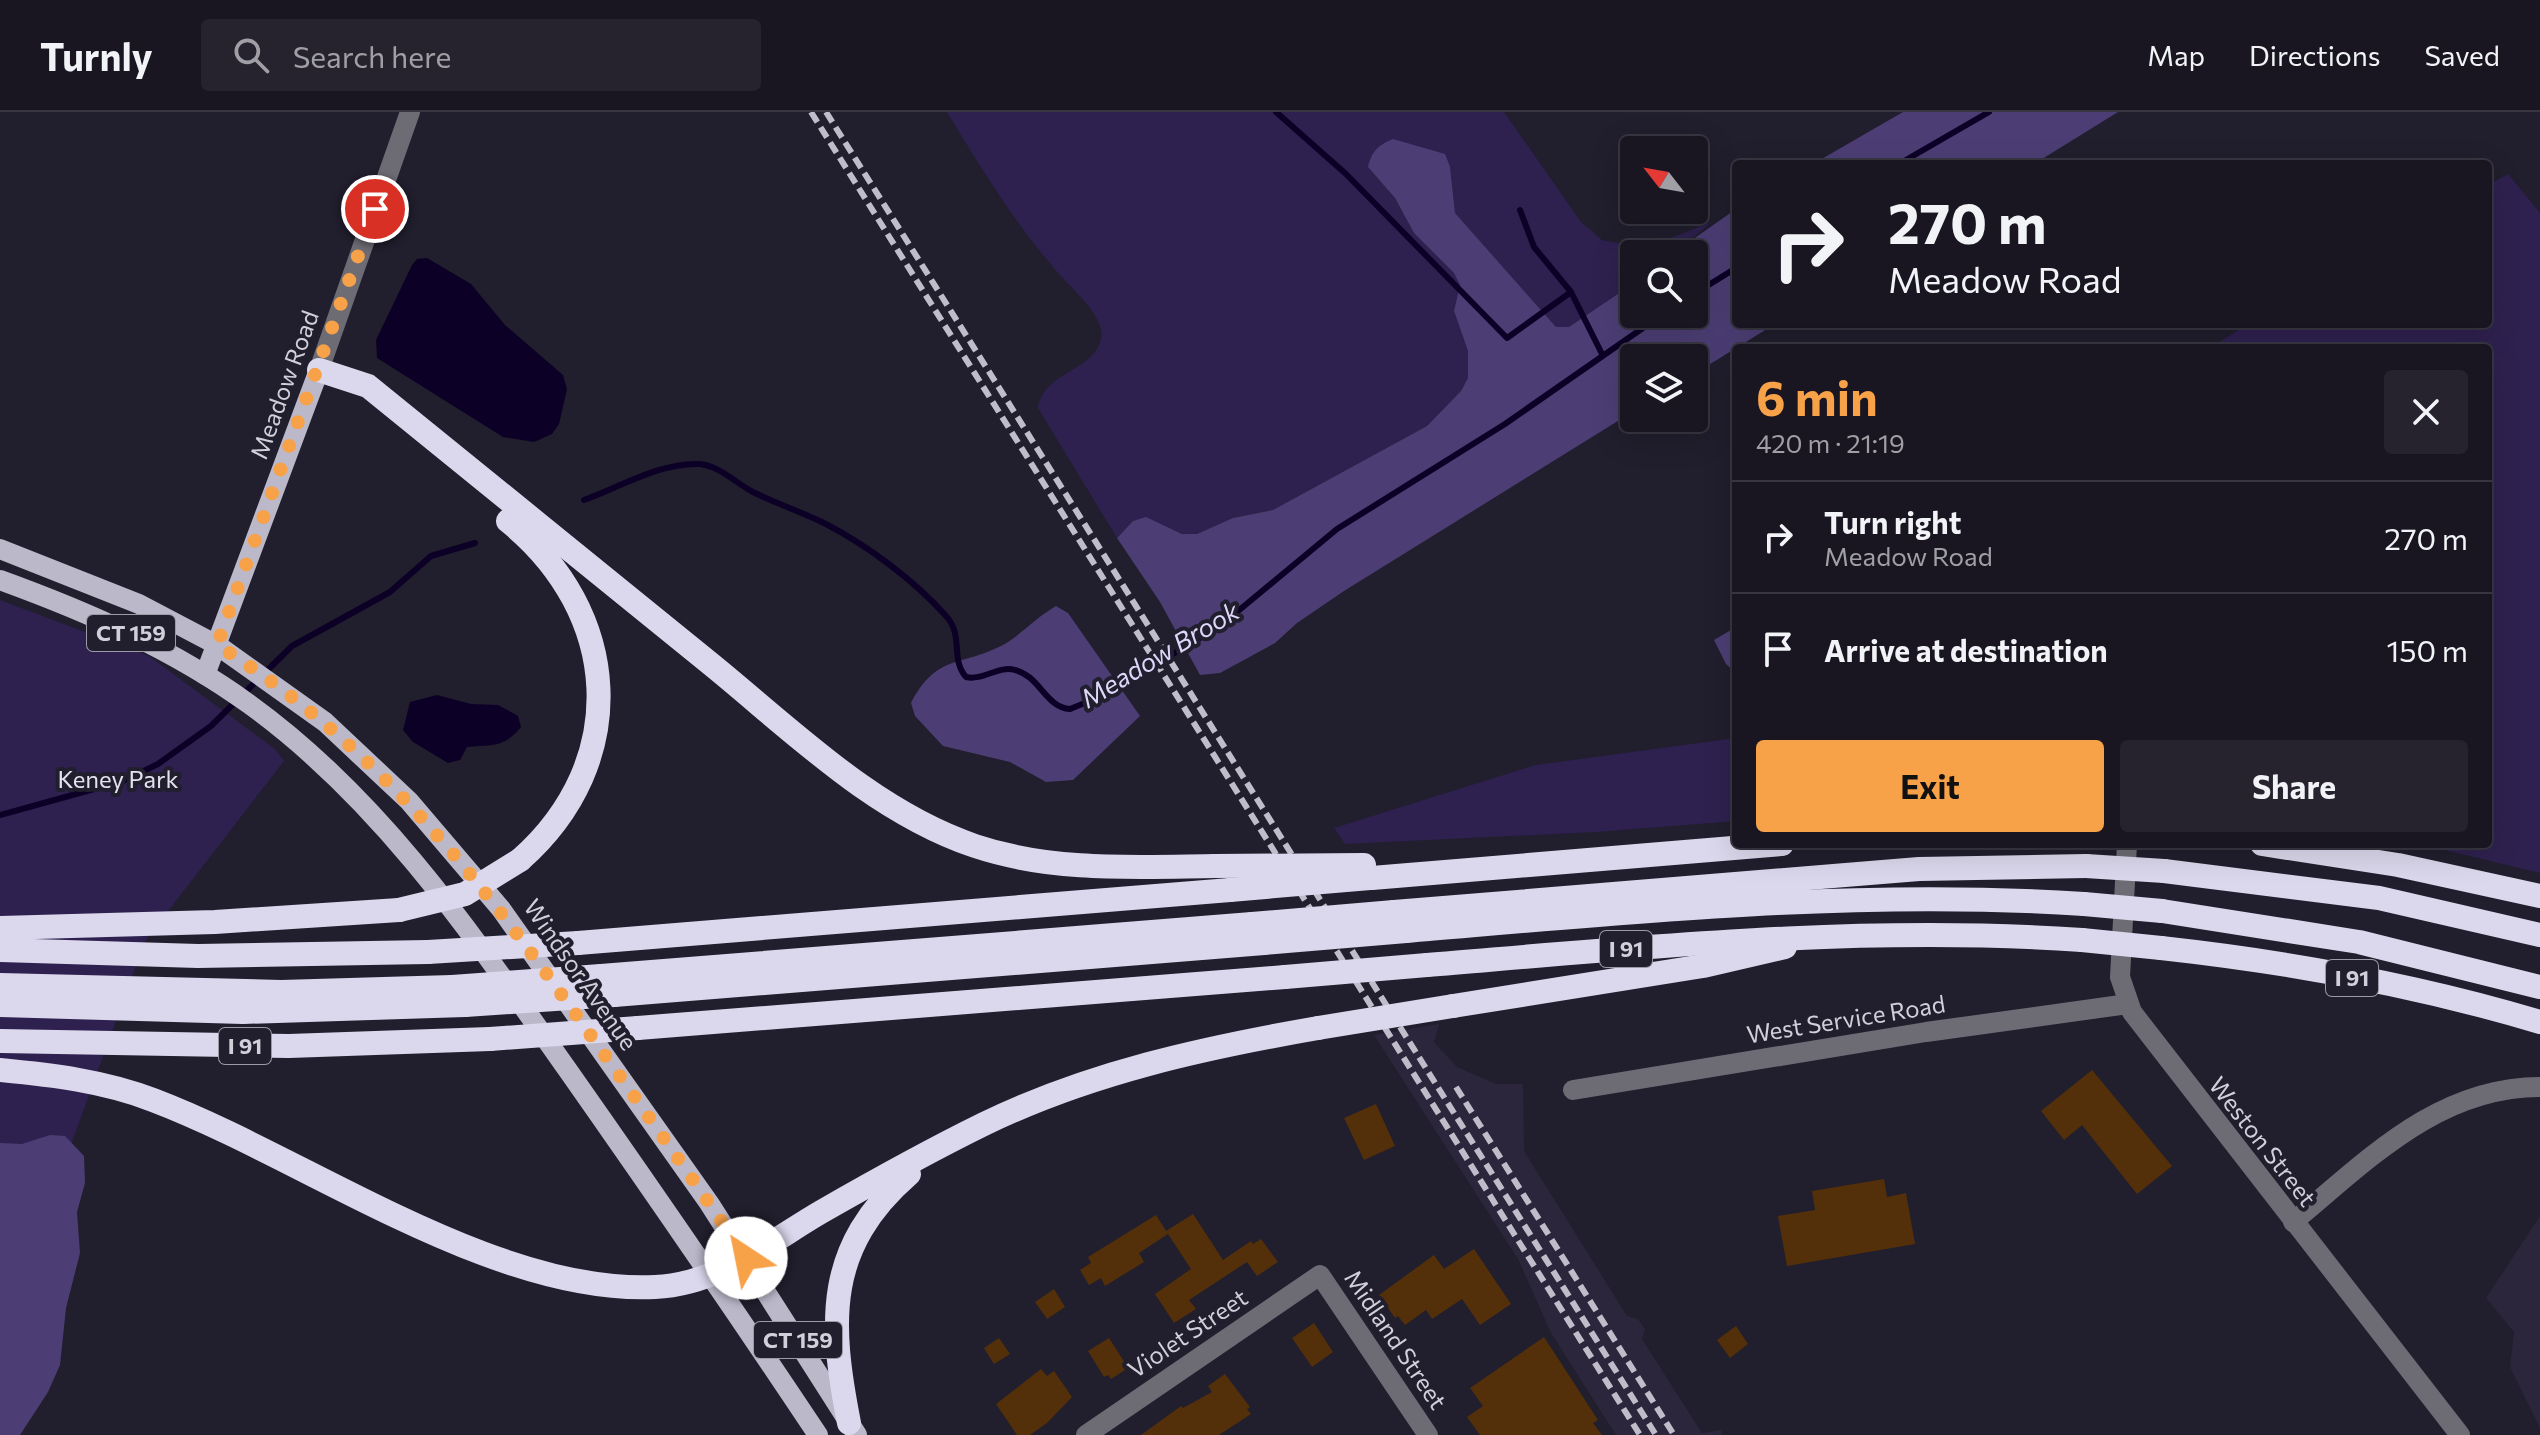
<!DOCTYPE html>
<meta charset="utf-8">
<style>
body{margin:0;font-family:Commissioner,sans-serif;background:#26232f;color:#f1f3f6;height:100vh;display:flex;flex-direction:column;font-size:30px;white-space:nowrap}
*{box-sizing:border-box;margin:0}
p{font-size:26px;color:#9f9fa5}
.icon{flex:none;width:44px;height:44px;fill:none;stroke:currentColor;stroke-width:2;stroke-linecap:round;stroke-linejoin:round}
.map{position:relative;flex:1;overflow:hidden}
.sheet{position:absolute;left:1732px;top:232px;width:760px;height:504px;display:flex;flex-direction:column;background:#191622;border-radius:8px;box-shadow:0 8px 32px #0002,0 0 0 2px #373540}
.sheet>*{flex:none}
.guide{position:absolute;left:1732px;top:48px;width:760px;height:168px;border-radius:8px;box-shadow:0 8px 32px #0002,0 0 0 2px #373540;background:#191622;color:#f1f3f6;overflow:hidden}
.needle{width:52px;rotate:301deg}
.tools{position:absolute;left:1620px;top:24px;display:grid;gap:16px}
.tools a{display:grid;place-items:center;width:88px;height:88px;border-radius:8px;background:#191622;box-shadow:0 8px 32px #0002,0 0 0 2px #373540;font-size:40px}
.pin{position:absolute;display:grid;place-items:center;width:68px;height:68px;color:#fff;margin:-34px;border:4px solid #fff;border-radius:50%;box-shadow:0 2px 8px #0007}
.me{position:absolute;width:88px;margin:-44px;rotate:326deg;stroke-linejoin:round;filter:drop-shadow(0 0 6px #0008)}
.turn{display:flex;align-items:center;gap:28px;height:168px;padding:0 24px;font-size:36px}
.turn .icon{width:104px;height:104px;stroke-width:2.5}
.turn b{display:block;font-size:56px;line-height:68px}
.round{display:grid;place-items:center;flex:none;width:84px;height:84px;border-radius:8px;background:#26232f}
.head{display:flex;align-items:center;justify-content:space-between;height:136px;padding:0 24px}
h1{font-size:48px;font-weight:700;line-height:60px;color:#f7a149}
.button{display:flex;gap:16px;margin-top:auto;padding:16px 24px}
.button a{flex:1;height:92px;border-radius:8px;background:#f7a149;color:#111;font-size:32px;font-weight:700;line-height:92px;text-align:center}
.button a+a{background:#26232f;color:#f1f3f6}
ul{padding:0;list-style:none}
li{display:flex;align-items:center;gap:24px;height:112px;padding:0 24px;border-top:2px solid #373540}
li div{flex:1}
li b{display:block;font-size:30px}
li em{font-style:normal}
header{display:flex;align-items:center;gap:48px;box-sizing:border-box;height:112px;padding:0 40px;background:#191622;border-bottom:2px solid #373540}
header strong{font-size:38px}
nav{display:flex;gap:44px;margin-inline-start:auto;font-size:28px}
.search{width:560px;height:72px;background:#26232f;display:flex;align-items:center;gap:20px;box-sizing:border-box;padding:0 28px;border-radius:8px;color:#9f9fa5;font-size:30px}
.map>svg:first-child{display:block}
.built{fill:#2b263b}
.green{fill:#2e214f}
.forest{fill:#4c3e74}
.water{fill:#0c0026}
.lines{fill:none;stroke-linecap:round;stroke-linejoin:round}
.stream{stroke:#0c0026;stroke-width:6}
.building{fill:#533009}
.minor{stroke:#6d6c74;stroke-width:20}
.major{stroke:#bbb8ca;stroke-width:20}
.highway{stroke:#dbd7ec;stroke-width:24}
.rail{stroke:#bfbdc9;stroke-width:6;stroke-dasharray:12 6;stroke-linecap:butt}
.highway-bridge{stroke:#dbd7ec;stroke-width:24}
.route{stroke:#f7a149;stroke-width:14;stroke-dasharray:0 25.2}
.labels{text-anchor:middle;stroke-width:8;stroke-linejoin:round;paint-order:stroke}
.shield{fill:#211e2d;stroke:#9c9aa6;stroke-width:2}
.shield-label{font-size:22px;font-weight:bold;fill:#d1cfda}
.street-label{font-size:24px;fill:#d1cfda;stroke:#211e2d}
.park-label{font-size:24px;fill:#e4e1f2;stroke:#211e2d}
.water-label{font-size:26px;font-style:italic;fill:#ded7fa;stroke:#211e2d}
</style>
<header>
<strong>Turnly</strong>
<div class="search"><svg class="icon" aria-label="search" viewBox="0 0 24 24"><circle cx="10" cy="10" r="6"/><path d="M15 15l6 6"/></svg>Search here</div>
<nav><a>Map</a><a>Directions</a><a>Saved</a></nav>
</header>
<div class="map">
<svg width="2540" height="1323" viewBox="0 0 2540 1323">
<rect width="100%" height="100%" fill="#211e2d"/>
<g class="built">
<path d="M1439,912L1434,930L1457,955L1496,972H1523L1524,1039L1627,1204L1638,1207L1645,1217L1642,1227L1702,1321L1721,1318L1722,1323H1616L1551,1221L1518,1147L1374,923Z"/>
<path d="M2540,1104V1316L2510,1255L2514,1220L2486,1186Z"/>
</g>
<g class="green">
<path d="M947,0H1504L1581,110L1602,128L1644,136L1712,110L1672,142H1634V171L1569,215H1556L1455,101L1450,55H1368L1395,86L1414,121L1454,161L1460,173L1454,199L1468,239V266L1461,279L1427,314L1273,398L1233,406L1197,422H1183L1146,406L1133,409L1117,426L1038,296C1043,260 1094,259 1101,227C1106,205 1072,177 1059,162C1015,112 981,56 947,0Z"/>
<path d="M2508,62L2540,101V761L2420,732H2488V236H2210L2248,212H2488V73Z"/>
<path d="M0,488L149,544L275,637L284,649L145,829L0,1228Z"/>
<path d="M1736,626V709L1596,720L1345,732L1334,716L1536,653Z"/>
</g>
<g class="forest">
<path d="M1903,0H2118L2034,52H1813Z"/>
<path d="M1393,27L1445,42L1450,55L1455,101L1556,215H1569L1634,171V202H1694V142H1672L1736,97V212H1775L1694,262V246H1634V299L1344,479L1297,511L1275,531L1220,561L1200,563L1160,490L1117,426L1133,409L1146,405L1182,422H1197L1233,406L1273,398L1427,314L1461,279L1468,266V239L1454,199L1460,173L1454,161L1414,121L1395,86L1368,55C1372,39 1378,33 1393,27Z"/>
<path d="M1056,494L1068,501L1140,604L1073,668L1046,670L1010,650L943,634L915,604L911,591C937,542 959,555 1001,534C1019,525 1035,506 1056,494Z"/>
<path d="M1736,515V561L1726,552L1714,528Z"/>
<path d="M50,1023L65,1024L84,1044L85,1071L77,1100L80,1141L66,1196L60,1253L48,1280L20,1323H0V1031L22,1032Z"/>
</g>
<g class="water">
<path d="M427,146L471,172L505,213L563,263L567,277L559,312L552,322L534,330L503,325L377,246L376,228L412,153L417,147Z"/>
<path d="M437,583L471,592L498,593L518,604L521,615C503,637 492,632 467,635L460,648L448,651L413,630L403,618L410,590Z"/>
</g>
<g class="lines">
<g class="stream">
<path d="M1276,0L1346,62L1507,226L1571,180L1602,242"/>
<path d="M1899,52L1989,0"/>
<path d="M1520,98L1534,135L1571,180"/>
<path d="M1694,182L1736,156"/>
<path d="M584,388C620,375 661,350 700,352C719,354 736,371 753,380C777,392 802,400 826,412C868,434 914,468 946,504C964,523 950,547 966,565C983,569 999,553 1015,558C1040,564 1045,595 1070,597L1102,584L1220,514L1337,417L1505,312L1663,202"/>
<path d="M0,703L123,669L158,652L211,614L292,534L390,480L431,444L475,431"/>
</g>
</g>
<g class="building">
<path d="M2092,958L2172,1054L2137,1082L2082,1013L2064,1028L2041,999Z"/>
<path d="M1376,992L1395,1034L1364,1048L1344,1006Z"/>
<path d="M1884,1067L1887,1085L1906,1081L1915,1132L1787,1154L1778,1104L1815,1098L1812,1079Z"/>
<path d="M1193,1102L1223,1148L1251,1129L1253,1132L1261,1127L1278,1150L1257,1164L1247,1150L1189,1188L1196,1197L1174,1211L1155,1182L1191,1157L1166,1119Z"/>
<path d="M1156,1103L1168,1122L1139,1141L1144,1150L1105,1174L1101,1166L1089,1173L1080,1158L1091,1151L1088,1145Z"/>
<path d="M1474,1137L1511,1192L1480,1213L1462,1187L1432,1207L1426,1198L1405,1213L1398,1204L1395,1206L1379,1183L1434,1143L1444,1157Z"/>
<path d="M1054,1177L1065,1195L1047,1207L1035,1190Z"/>
<path d="M1314,1211L1333,1240L1312,1255L1292,1226Z"/>
<path d="M1736,1214L1748,1232L1730,1246L1717,1228Z"/>
<path d="M1544,1225L1598,1308L1593,1311L1602,1323H1480L1467,1305L1483,1294L1470,1276Z"/>
<path d="M999,1226L1010,1242L994,1252L984,1236Z"/>
<path d="M1109,1226L1125,1251L1122,1253L1125,1258L1111,1267L1108,1263L1104,1265L1088,1239Z"/>
<path d="M1041,1257L1047,1264L1054,1259L1072,1285L1047,1311L1030,1323H1017L996,1292Z"/>
<path d="M1225,1262L1250,1295L1247,1297L1251,1302L1219,1323H1141L1181,1294L1183,1296L1212,1280L1208,1274Z"/>
</g>
<g class="lines">
<g class="minor">
<path d="M319,258L410,0"/>
<path d="M2127,732L2120,865L2132,900L2460,1323"/>
<path d="M1573,978L1926,920L2128,892"/>
<path d="M2293,1110C2367,1049 2437,975 2540,975"/>
<path d="M1086,1323L1320,1163L1428,1323"/>
</g>
<g class="major">
<path d="M0,437L139,492L217,533L325,610L409,689L501,797L709,1091L857,1323"/>
<path d="M0,468C88,500 173,537 249,592C382,688 474,825 567,957C652,1078 736,1200 818,1323"/>
<path d="M205,563L319,258"/>
</g>
<g class="highway">
<path d="M319,258L368,274C483,367 597,460 712,553C793,619 874,700 975,734C1053,760 1134,755 1215,754"/>
<path d="M508,409C621,500 632,649 520,748"/>
<path d="M2262,732L2398,753L2540,784"/>
<path d="M2164,759L2379,786L2540,823"/>
<path d="M1372,766L1782,732"/>
<path d="M2162,799L2359,830L2540,875"/>
<path d="M1394,800L1919,757L2086,754"/>
<path d="M0,816L215,810L399,798"/>
<path d="M1406,819C1632,800 1856,777 2084,792"/>
<path d="M578,831L1230,778"/>
<path d="M2161,836C2288,850 2417,873 2540,910"/>
<path d="M0,838L198,844L428,840"/>
<path d="M1427,853C1646,835 1863,813 2082,828"/>
<path d="M601,864L1252,812"/>
<path d="M0,873L281,880L452,875"/>
<path d="M614,883L1264,831"/>
<path d="M0,893L243,900L465,893"/>
<path d="M1453,894L1703,854L1785,835"/>
<path d="M638,916L1285,865"/>
<path d="M0,929L289,934L490,927"/>
<path d="M0,958C52,963 104,969 153,988C304,1045 493,1183 655,1175C719,1172 768,1131 821,1100C875,1069 929,1039 984,1012C1089,961 1203,936 1318,916"/>
<path d="M849,1311C829,1209 825,1135 909,1062"/>
</g>
<g class="rail">
<path d="M811,0L1640,1323"/>
<path d="M826,0L1656,1323"/>
<path d="M1456,975L1674,1323"/>
</g>
<g class="highway-bridge">
<path d="M1215,754L1364,753"/>
<path d="M2086,754L2164,759"/>
<path d="M1230,778L1370,766"/>
<path d="M2084,792L2162,799"/>
<path d="M399,798L465,782L520,748"/>
<path d="M1252,812L1394,800"/>
<path d="M2082,828L2161,836"/>
<path d="M1264,831L1406,819"/>
<path d="M428,840L578,831"/>
<path d="M1285,865L1427,853"/>
<path d="M452,875L601,864"/>
<path d="M465,893L614,883"/>
<path d="M1318,916L1453,894"/>
<path d="M490,927L638,916"/>
</g>
</g>
<g class="lines">
<path class="route" d="M375,97L217,533C381,635 484,773 594,928C645,1000 697,1072 746,1146"/>
</g>
<g class="labels">
<g class="shield">
<rect x="87" y="503" width="88" height="36" rx="6"/>
<rect x="1600" y="819" width="52" height="36" rx="6"/>
<rect x="2326" y="848" width="52" height="36" rx="6"/>
<rect x="219" y="916" width="52" height="36" rx="6"/>
<rect x="754" y="1210" width="88" height="36" rx="6"/>
</g>
<g class="shield-label">
<text x="131" y="529">CT 159</text>
<text x="1626" y="845">I 91</text>
<text x="2352" y="874">I 91</text>
<text x="245" y="942">I 91</text>
<text x="798" y="1236">CT 159</text>
</g>
<g class="street-label">
<text transform="translate(285 273) rotate(-70)" y="8">Meadow Road</text>
<text transform="translate(580 863) rotate(55)" y="8">Windsor Avenue</text>
<text transform="translate(1846 908) rotate(-9)" y="8">West Service Road</text>
<text transform="translate(2262 1030) rotate(52)" y="8">Weston Street</text>
<text transform="translate(1188 1222) rotate(-34)" y="8">Violet Street</text>
<text transform="translate(1395 1228) rotate(56)" y="8">Midland Street</text>
</g>
<g class="park-label">
<text x="118" y="676">Keney Park</text>
</g>
<g class="water-label">
<text transform="translate(1160 543) rotate(-31)" y="9">Meadow Brook</text>
</g>
</g>
</svg>
<div class="tools">
<a><svg class="needle" viewBox="-14 -14 28 28"><path d="M0-13l5 13h-10z" fill="#e53935"/><path d="M0 13l5-13h-10z" fill="#9f9fa5"/></svg></a>
<a><svg class="icon" aria-label="search" viewBox="0 0 24 24"><circle cx="10" cy="10" r="6"/><path d="M15 15l6 6"/></svg></a>
<a><svg class="icon" aria-label="layers" viewBox="0 0 24 24"><path d="M12 4l9 5-9 5-9-5zM3 14l9 5 9-5"/></svg></a>
</div>
<div class="pin" style="left:375px;top:97px;background:#d93025"><svg class="icon" aria-label="arrive" viewBox="0 0 24 24"><path d="M6 21V4h12l-3 4 3 4H6"/></svg></div>
<svg class="me" style="left:746px;top:1146px" viewBox="-20 -20 40 40"><circle r="19" fill="#fff"/><path d="M0-13L10 11 0 6-10 11z" fill="#f7a149"/></svg>
<div class="guide">
<div class="turn"><svg class="icon" aria-label="right" viewBox="0 0 24 24"><path d="M7 20v-9h11M14 6l5 5-5 5"/></svg><div><b>270 m</b>Meadow Road</div></div>
</div>
<section class="sheet">
<div class="head"><div><h1>6 min</h1><p>420 m · 21:19</p></div><a class="round"><svg class="icon" aria-label="close" viewBox="0 0 24 24"><path d="M6 6l12 12M18 6L6 18"/></svg></a></div>
<ul>
<li><svg class="icon" aria-label="right" viewBox="0 0 24 24"><path d="M7 20v-9h11M14 6l5 5-5 5"/></svg><div><b>Turn right</b><p>Meadow Road</p></div><em>270 m</em></li>
<li><svg class="icon" aria-label="arrive" viewBox="0 0 24 24"><path d="M6 21V4h12l-3 4 3 4H6"/></svg><div><b>Arrive at destination</b></div><em>150 m</em></li>
</ul>
<div class="button"><a>Exit</a><a>Share</a></div>
</section>
</div>
